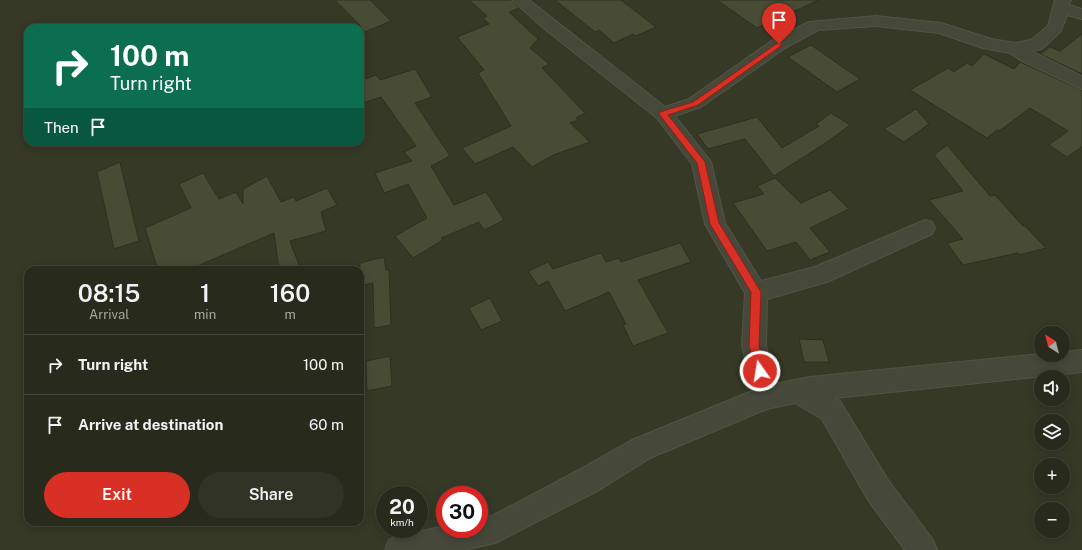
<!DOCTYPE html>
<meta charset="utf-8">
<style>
body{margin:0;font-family:"Public Sans",sans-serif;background:#303325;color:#f1f3f6;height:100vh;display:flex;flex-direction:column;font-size:15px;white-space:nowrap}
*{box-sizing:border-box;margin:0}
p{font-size:13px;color:#a5a7a3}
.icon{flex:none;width:22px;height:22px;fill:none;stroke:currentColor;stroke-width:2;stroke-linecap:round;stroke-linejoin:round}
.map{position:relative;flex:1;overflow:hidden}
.side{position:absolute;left:24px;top:266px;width:340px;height:260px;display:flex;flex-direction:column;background:#282b1c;border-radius:12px;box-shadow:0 2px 10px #0003,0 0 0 1px #44473b}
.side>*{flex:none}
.top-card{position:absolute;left:24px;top:24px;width:340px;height:122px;border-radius:12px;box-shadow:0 2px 10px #0003,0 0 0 1px #44473b;background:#0b6e4f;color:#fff;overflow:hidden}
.needle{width:26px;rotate:324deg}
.controls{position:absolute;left:1034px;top:326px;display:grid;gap:8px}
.controls a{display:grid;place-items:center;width:36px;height:36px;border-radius:50%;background:#282b1c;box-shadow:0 2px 10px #0003,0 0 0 1px #44473b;font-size:20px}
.speed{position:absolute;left:376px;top:486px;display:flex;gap:8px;font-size:20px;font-weight:700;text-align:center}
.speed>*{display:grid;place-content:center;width:52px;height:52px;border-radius:50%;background:#282b1c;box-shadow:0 2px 10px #0003,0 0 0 1px #44473b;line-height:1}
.speed small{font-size:10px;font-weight:400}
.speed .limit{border:6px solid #d22;background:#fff;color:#111}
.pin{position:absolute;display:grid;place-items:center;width:34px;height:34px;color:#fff;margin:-41px -17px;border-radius:50% 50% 50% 0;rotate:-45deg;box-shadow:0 0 4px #0007}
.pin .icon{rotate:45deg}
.me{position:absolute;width:44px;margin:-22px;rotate:347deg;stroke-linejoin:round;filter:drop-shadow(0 0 3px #0008)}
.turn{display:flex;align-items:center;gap:14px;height:84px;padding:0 20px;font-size:18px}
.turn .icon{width:52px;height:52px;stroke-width:2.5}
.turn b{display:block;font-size:28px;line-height:34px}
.then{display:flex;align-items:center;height:38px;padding:0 20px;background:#0003;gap:8px;font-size:15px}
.eta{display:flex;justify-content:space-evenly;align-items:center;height:68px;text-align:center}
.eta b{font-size:24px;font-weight:600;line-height:28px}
.button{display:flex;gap:8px;margin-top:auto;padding:8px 20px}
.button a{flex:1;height:46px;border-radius:24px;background:#d93025;color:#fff;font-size:16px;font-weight:600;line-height:46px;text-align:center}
.button a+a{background:#303325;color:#f1f3f6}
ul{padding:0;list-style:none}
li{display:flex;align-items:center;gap:12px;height:60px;padding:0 20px;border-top:1px solid #44473b}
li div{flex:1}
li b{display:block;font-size:15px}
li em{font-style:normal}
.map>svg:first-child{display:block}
.building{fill:#484c35;stroke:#2d3020}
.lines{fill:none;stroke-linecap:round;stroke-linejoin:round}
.minor-casing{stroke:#525545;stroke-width:2}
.minor{fill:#464939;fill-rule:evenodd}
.route{fill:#d93025;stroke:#8d1f18}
</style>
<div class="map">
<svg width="1082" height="550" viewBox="0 0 1082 550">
<rect width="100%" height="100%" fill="#363926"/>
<g class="building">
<path d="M335,0H370L391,21L360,34V25Z"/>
<path d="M469,0H511L519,8L509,12L538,39L530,48L549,64L542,68L585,113L576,118L578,120L570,123L590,142L553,155L532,167L513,147L475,164L462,148L511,126L478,73L484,70L457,37L489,24L483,18L487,16Z"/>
<path d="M555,0H621L656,27L636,36L633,34L614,43L599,30L595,32Z"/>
<path d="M717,0H819L757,28Z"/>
<path d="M1082,34V74L1040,54L1050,47L1060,51Z"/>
<path d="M811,45L860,79L837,92L788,57Z"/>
<path d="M984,54L1014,69L1020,62L1082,90V147L1067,157L1049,145L1068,131L1030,108L999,131L997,130L987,138L910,90L948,68L954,72L967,63L972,66Z"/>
<path d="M415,69L432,97L415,103L450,156L431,166L454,205L486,192L504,220L484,230L479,222L441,238L443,240L413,258L395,236L427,218L408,184L384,193L375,173L412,161L404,152L416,146L381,97L360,104V81L376,75L380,80Z"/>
<path d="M916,109L929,124L904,142L884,129Z"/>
<path d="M831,113L850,125L827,142L774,176L745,139L708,149L697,134L757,117L782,148L819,126L816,124Z"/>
<path d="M947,145L990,196L995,195L1023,226H1025L1046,248L1019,255L1018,253L963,265L947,243L963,239L929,200L963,191L934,155Z"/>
<path d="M120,162L139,241L114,249L97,172Z"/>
<path d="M203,173L219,199L236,192L243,204V189L267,176L281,202L294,197L296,201L327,188L337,205L321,212L326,231L290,241L301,270H279L274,233L188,270H158L145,228L191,208L179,184Z"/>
<path d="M775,178L801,203L830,190L849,209L810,228L830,252L810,260L796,242L767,251L733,203L764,194L757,186Z"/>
<path d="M680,243L691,262L638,280L668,333L633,346L623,325L626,324L609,292L565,311L548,281L538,286L528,271L548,262L553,269L601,253L606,262L619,258L621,262Z"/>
<path d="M384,257L386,270H389L391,325L374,328L373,283L360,286V263Z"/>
<path d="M490,298L502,321L481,330L469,308Z"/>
<path d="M799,339L823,340L829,362H804Z"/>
<path d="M390,356L392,386L367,391L366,361Z"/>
</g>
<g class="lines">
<defs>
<path id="minor" d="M512,0H529L665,107L689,99L773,40L809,22L876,16L941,23L991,39L1015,43L1031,40L1048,26L1055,0H1071L1069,5L1082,9V19L1067,15L1061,31L1042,49L1031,51L1082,76V89L1022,61L1010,53L983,48L939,33L876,26L818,30L785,48L701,107L675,116L711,162L725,223L761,281L815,267L925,220L932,222L935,228L932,234L827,282L767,299L766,345L775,384L810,377L1041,354L1063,355V352L1082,350V372L834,398L840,401L888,480L933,540L937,550H905L868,500L822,419L795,403L767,409L650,458L599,490L495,543L464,550H385L389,540L399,536L445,526V529H479V518L492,516L579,470L632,440L752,391L742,345L745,293L705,224L692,164L657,118L546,30Z"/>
</defs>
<use href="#minor" class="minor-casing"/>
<use href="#minor" class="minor"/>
</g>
<path class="route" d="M779,42L781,43V46L698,105L668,115L705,162L719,223L761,292L759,345L765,371L764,374L760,375L756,374L755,371L749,345L751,292L710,224L697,163L659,114L660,112L693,102Z"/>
</svg>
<div class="controls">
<a><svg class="needle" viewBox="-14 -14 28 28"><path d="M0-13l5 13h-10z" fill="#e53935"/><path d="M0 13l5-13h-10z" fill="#a5a7a3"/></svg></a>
<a><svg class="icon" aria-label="sound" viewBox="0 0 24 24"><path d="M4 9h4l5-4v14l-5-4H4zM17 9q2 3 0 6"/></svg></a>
<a><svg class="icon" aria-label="layers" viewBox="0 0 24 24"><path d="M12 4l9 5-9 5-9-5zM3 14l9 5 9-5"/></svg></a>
<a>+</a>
<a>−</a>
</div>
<div class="speed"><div>20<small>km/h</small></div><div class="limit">30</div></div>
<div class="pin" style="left:779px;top:44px;background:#d93025"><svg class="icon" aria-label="arrive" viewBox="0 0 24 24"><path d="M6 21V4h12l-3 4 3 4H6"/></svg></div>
<svg class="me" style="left:760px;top:371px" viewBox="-20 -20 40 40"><circle r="17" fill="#d93025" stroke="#fff" stroke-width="3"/><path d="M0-11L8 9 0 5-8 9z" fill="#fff"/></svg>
<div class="top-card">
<div class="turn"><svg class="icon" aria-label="right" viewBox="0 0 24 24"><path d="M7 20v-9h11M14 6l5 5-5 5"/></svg><div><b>100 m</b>Turn right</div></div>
<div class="then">Then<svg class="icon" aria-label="arrive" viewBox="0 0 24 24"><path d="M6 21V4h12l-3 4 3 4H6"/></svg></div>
</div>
<section class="side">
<div class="eta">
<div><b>08:15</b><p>Arrival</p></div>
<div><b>1</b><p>min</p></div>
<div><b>160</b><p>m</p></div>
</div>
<ul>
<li><svg class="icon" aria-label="right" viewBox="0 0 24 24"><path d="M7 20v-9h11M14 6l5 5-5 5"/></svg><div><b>Turn right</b></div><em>100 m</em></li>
<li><svg class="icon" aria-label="arrive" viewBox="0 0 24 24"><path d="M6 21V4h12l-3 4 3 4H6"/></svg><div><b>Arrive at destination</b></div><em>60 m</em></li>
</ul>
<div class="button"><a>Exit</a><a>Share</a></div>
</section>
</div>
